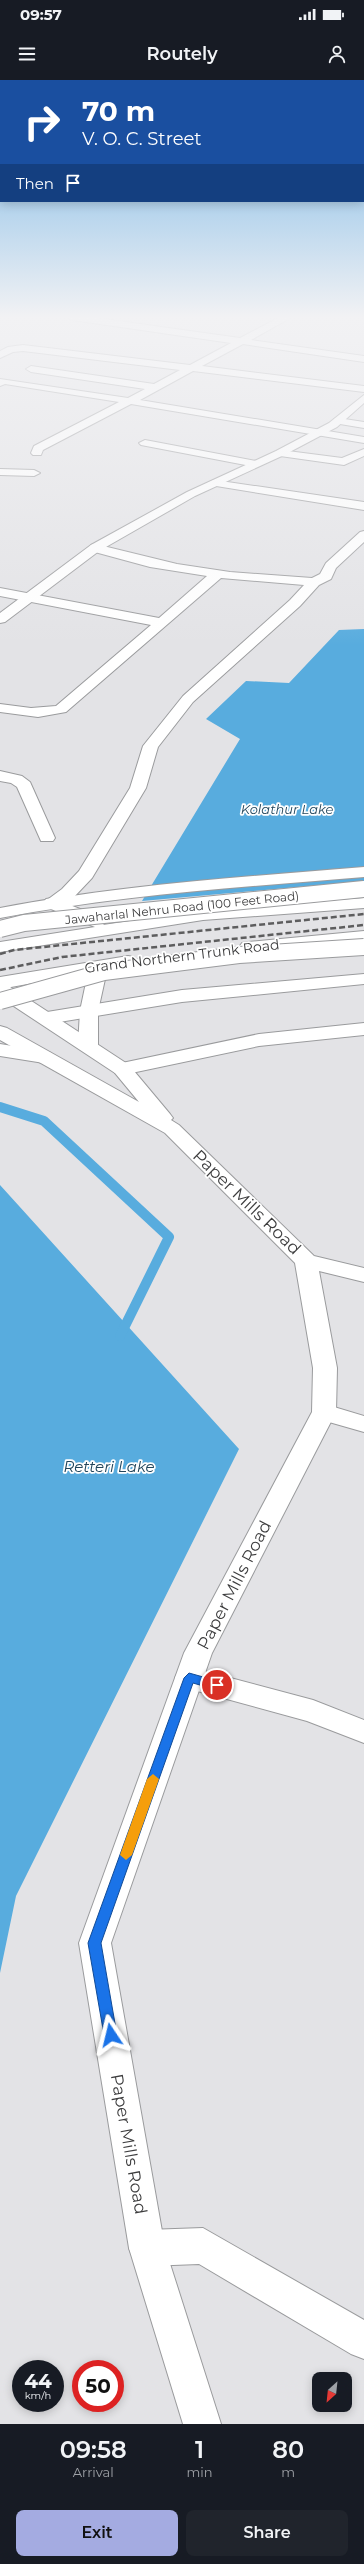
<!DOCTYPE html>
<style>
body{margin:0;font-family:Montserrat,sans-serif;background:#20242c;color:#f1f3f6;height:100vh;display:flex;flex-direction:column;font-size:15px;white-space:nowrap}
*{box-sizing:border-box;margin:0}
p{font-size:13px;color:#9ea1a6}
.icon{flex:none;width:22px;height:22px;fill:none;stroke:currentColor;stroke-width:2;stroke-linecap:round;stroke-linejoin:round}
.map{position:relative;height:2344px;overflow:hidden}
.panel{display:flex;flex-direction:column;background:#171b24;flex:1}
.panel>*{flex:none}
.hud{position:absolute;left:0px;top:0px;width:364px;height:122px;box-shadow:0 2px 10px #0003;background:#1a4fa0;color:#fff;overflow:hidden}
.needle{width:26px;rotate:207deg}
.tools{position:absolute;left:312px;top:2292px;display:grid;gap:8px}
.tools a{display:grid;place-items:center;width:40px;height:40px;border-radius:8px;background:#171b24;box-shadow:0 2px 10px #0003;font-size:20px}
.speed{position:absolute;left:12px;top:2280px;display:flex;gap:8px;font-size:20px;font-weight:700;text-align:center}
.speed>*{display:grid;place-content:center;width:52px;height:52px;border-radius:50%;background:#171b24;box-shadow:0 2px 10px #0003;line-height:1}
.speed small{font-size:10px;font-weight:400}
.speed .limit{border:6px solid #d22;background:#fff;color:#111}
.pin{position:absolute;display:grid;place-items:center;width:34px;height:34px;color:#fff;margin:-17px;border:2px solid #fff;border-radius:50%;box-shadow:0 1px 4px #0007}
.me{position:absolute;width:44px;margin:-22px;rotate:350deg;stroke-linejoin:round;filter:drop-shadow(0 0 3px #0008)}
.turn{display:flex;align-items:center;gap:14px;height:84px;padding:0 16px;font-size:18px}
.turn .icon{width:52px;height:52px;stroke-width:2.5}
.turn b{display:block;font-size:28px;line-height:34px}
.then{display:flex;align-items:center;height:38px;padding:0 16px;background:#0003;gap:8px;font-size:15px}
.eta{display:flex;justify-content:space-evenly;align-items:center;height:68px;text-align:center}
.eta b{font-size:24px;font-weight:600;line-height:28px}
.action{display:flex;gap:8px;margin-top:auto;padding:8px 16px}
.action a{flex:1;height:46px;border-radius:8px;background:#a4abe1;color:#111;font-size:16px;font-weight:600;line-height:46px;text-align:center}
.action a+a{background:#20242c;color:#f1f3f6}
.status{display:flex;justify-content:space-between;align-items:center;height:28px;padding:0 20px;background:#171b24;direction:ltr}
.status svg{height:11px;fill:currentColor}
header{display:flex;justify-content:space-between;align-items:center;height:52px;padding:0 16px;background:#171b24;font-size:18px;font-weight:600}
.map>svg:first-child{display:block}
.water{fill:#58acde}
.lines{fill:none;stroke-linecap:round;stroke-linejoin:round}
.stream{stroke:#58acde;stroke-width:10}
.minor-casing{stroke:#9a9b9d;stroke-width:2}
.tertiary-casing{stroke:#9a9b9d;stroke-width:2}
.secondary-casing{stroke:#9a9b9d;stroke-width:2}
.primary-casing{stroke:#9a9b9d;stroke-width:2}
.minor{fill:#fff;fill-rule:evenodd}
.tertiary{fill:#fff;fill-rule:evenodd}
.secondary{fill:#fff;fill-rule:evenodd}
.primary{fill:#fff;fill-rule:evenodd}
.rail{stroke:#5d5d5e;stroke-width:2.5;stroke-dasharray:6 3;stroke-linecap:butt}
.primary-bridge-casing{stroke:#9a9b9d;stroke-width:18;stroke-linecap:butt}
.primary-bridge{stroke:#fff;stroke-width:16}
.route{fill:#1a73e8;stroke:#114b97}
.slow{fill:#f59e0b}
.labels{text-anchor:middle;stroke-width:3.5;stroke-linejoin:round;paint-order:stroke}
.far-street-label{font-size:12px;fill:#3d3d3e;stroke:#fff}
.far-water-label{font-size:13px;font-style:italic;fill:#21455b;stroke:#fff}
.street-label{font-size:14px;fill:#3d3d3e;stroke:#fff}
.water-label{font-size:15px;font-style:italic;fill:#21455b;stroke:#fff}
.near-street-label{font-size:17px;fill:#3d3d3e;stroke:#fff}
</style>
<div class="status"><b>09:57</b><svg viewBox="0 0 49 12"><path d="M0 12V9h3v3zM5 12V6h3v6zM10 12V3h3v9zM15 12V0h3v12zM26 1h20v11H26zM47 4h2v5h-2z"/></svg></div>
<header><svg class="icon" aria-label="menu" viewBox="0 0 24 24"><path d="M4 6h16M4 12h16M4 18h16"/></svg>Routely<svg class="icon" aria-label="person" viewBox="0 0 24 24"><circle cx="12" cy="8" r="4"/><path d="M4 21q1-7 8-7t8 7"/></svg></header>
<div class="map">
<svg width="364" height="2344" viewBox="0 0 364 2344">
<rect width="100%" height="100%" fill="#e3e3e6"/>
<g class="water">
<path d="M364,549V801L142,821L240,659L206,639L246,601L289,603L339,550Z"/>
<path d="M0,1105L239,1369L16,1816L0,1893Z"/>
</g>
<g class="lines">
<path class="stream" d="M0,1027L44,1041L169,1157L120,1256"/>
<defs>
<g id="minor">
<path d="M67,237H90L240,258L280,237H292L251,260L364,276V282L243,264L202,286L364,306V312L193,291L140,320L364,357V363L131,324L43,370L41,375H33L31,373L34,366L119,322L5,304L0,306V299L128,318L145,309L31,292L26,289L31,286L154,304L180,290L23,271L13,272L0,278V271L8,267L23,265L190,285L231,263L72,240Z"/>
<path d="M338,338L364,342V348L334,343V339Z"/>
<path d="M145,360L256,381L262,384L256,387L141,365L139,363Z"/>
<path d="M364,369V376L344,385L280,376L274,373L280,370L342,378Z"/>
<path d="M0,389L34,390L40,393L34,396L0,395Z"/>
<path d="M214,400L364,422V430L210,405L208,403Z"/>
<path d="M364,451V462L336,488L331,499L319,505L300,526L193,622L158,667L146,708L92,798L74,817L58,827H46L43,823L62,809L79,791L130,708L143,666L183,616L290,520L304,505L221,498L66,632L38,637L0,632V624L31,628L56,626L151,545L0,516V508L159,538L207,496L150,487L91,471L89,468L91,465L95,464L177,484L230,492L312,498L320,494L326,483L360,452Z"/>
<path d="M0,691L22,696L30,702L55,758L53,761H41L17,707L11,703L0,701Z"/>
<path d="M364,943V955L259,966L122,995L115,993L112,989L115,985L122,983L259,954Z"/>
<path d="M324,1324L364,1336V1352L315,1338L312,1332L315,1326Z"/>
<path d="M189,1587L313,1620L364,1640V1663L307,1641L179,1606L175,1598L179,1590Z"/>
</g>
<g id="tertiary">
<path d="M364,315V323L337,347L284,375L195,416L99,471L5,542L0,543V533L91,465L187,412L276,371L329,343Z"/>
<path d="M364,787V797C242,807 120,815 0,838V828C120,805 242,797 364,787Z"/>
<path d="M364,894V904L182,922L47,944L40,942L38,938L40,934L47,932L182,910Z"/>
<path d="M203,2148L364,2240V2279L351,2274L199,2184L147,2186L134,2180L129,2168L134,2156L147,2150Z"/>
</g>
<path id="secondary" d="M0,903L7,905L129,985L170,1034L173,1038L171,1040L179,1045L314,1176L364,1188V1202L319,1191L337,1288L336,1332L212,1573L111,1863L165,2168L221,2344H183L129,2168L79,1863L184,1573L312,1332L313,1288L295,1183L165,1053L0,960V946L7,948L139,1022L115,993L0,917Z"/>
<g id="primary">
<path d="M52,818L103,838L106,842L103,845L203,830L364,818V828L203,840L0,872V862L95,847L46,827L43,823L46,819Z"/>
<path d="M364,851V861L248,872L242,871L239,867L242,863L248,862Z"/>
<path d="M128,876L134,877L137,881L134,885L107,890L98,931V966L95,970H81L78,966L80,931L88,893L0,909V897Z"/>
<path d="M0,964L44,971L51,973L54,977L51,981L44,983L0,976Z"/>
</g>
</defs>
<use href="#minor" class="minor-casing"/>
<use href="#tertiary" class="tertiary-casing"/>
<use href="#secondary" class="secondary-casing"/>
<use href="#primary" class="primary-casing"/>
<use href="#minor" class="minor"/>
<use href="#tertiary" class="tertiary"/>
<use href="#secondary" class="secondary"/>
<use href="#primary" class="primary"/>
<g class="rail">
<path d="M0,874L14,870L364,834"/>
<path d="M0,890L62,877L364,845"/>
</g>
<defs>
<g id="primary-bridge">
<path d="M0,849L24,843L364,809"/>
<path d="M0,921L104,892L239,875L364,867"/>
</g>
</defs>
<use href="#primary-bridge" class="primary-bridge-casing"/>
<use href="#primary-bridge" class="primary-bridge"/>
</g>
<linearGradient id="sky" x2="0" y2="1"><stop stop-color="#6eb1e4"/><stop offset="0.42" stop-color="#f2f2f4"/><stop offset="1" stop-color="#f2f2f4" stop-opacity="0"/></linearGradient>
<rect width="364" height="565" fill="url(#sky)"/>
<path class="route" d="M189,1593L221,1602L223,1605L217,1610L193,1603L101,1863L117,1955L115,1959L111,1961L106,1959L104,1955L88,1863L184,1598Z"/>
<path class="slow" d="M153,1694L159,1699L132,1775L126,1780L120,1775L147,1699Z"/>
<g class="labels">
<g class="far-street-label">
<text transform="translate(182 828) rotate(-6)" y="4">Jawaharlal Nehru Road (100 Feet Road)</text>
</g>
<g class="far-water-label">
<text x="287" y="734">Kolathur Lake</text>
</g>
<g class="street-label">
<text transform="translate(182 876) rotate(-7)" y="5">Grand Northern Trunk Road</text>
</g>
<g class="water-label">
<text x="109" y="1392">Retteri Lake</text>
</g>
<g class="near-street-label">
<text transform="translate(247 1122) rotate(44)" y="6">Paper Mills Road</text>
<text transform="translate(234 1505) rotate(-63)" y="6">Paper Mills Road</text>
<text transform="translate(129 2064) rotate(80)" y="6">Paper Mills Road</text>
</g>
</g>
</svg>
<div class="tools">
<a><svg class="needle" viewBox="-14 -14 28 28"><path d="M0-13l5 13h-10z" fill="#e53935"/><path d="M0 13l5-13h-10z" fill="#9ea1a6"/></svg></a>
</div>
<div class="speed"><div>44<small>km/h</small></div><div class="limit">50</div></div>
<div class="pin" style="left:217px;top:1605px;background:#d93025"><svg class="icon" aria-label="arrive" viewBox="0 0 24 24"><path d="M6 21V4h12l-3 4 3 4H6"/></svg></div>
<svg class="me" style="left:111px;top:1955px" viewBox="-20 -20 40 40"><path d="M0-17L14 15 0 8-14 15z" fill="#1a73e8" stroke="#fff" stroke-width="4"/></svg>
<div class="hud">
<div class="turn"><svg class="icon" aria-label="right" viewBox="0 0 24 24"><path d="M7 20v-9h11M14 6l5 5-5 5"/></svg><div><b>70 m</b>V. O. C. Street</div></div>
<div class="then">Then<svg class="icon" aria-label="arrive" viewBox="0 0 24 24"><path d="M6 21V4h12l-3 4 3 4H6"/></svg></div>
</div>
</div>
<section class="panel">
<div class="eta">
<div><b>09:58</b><p>Arrival</p></div>
<div><b>1</b><p>min</p></div>
<div><b>80</b><p>m</p></div>
</div>
<div class="action"><a>Exit</a><a>Share</a></div>
</section>
